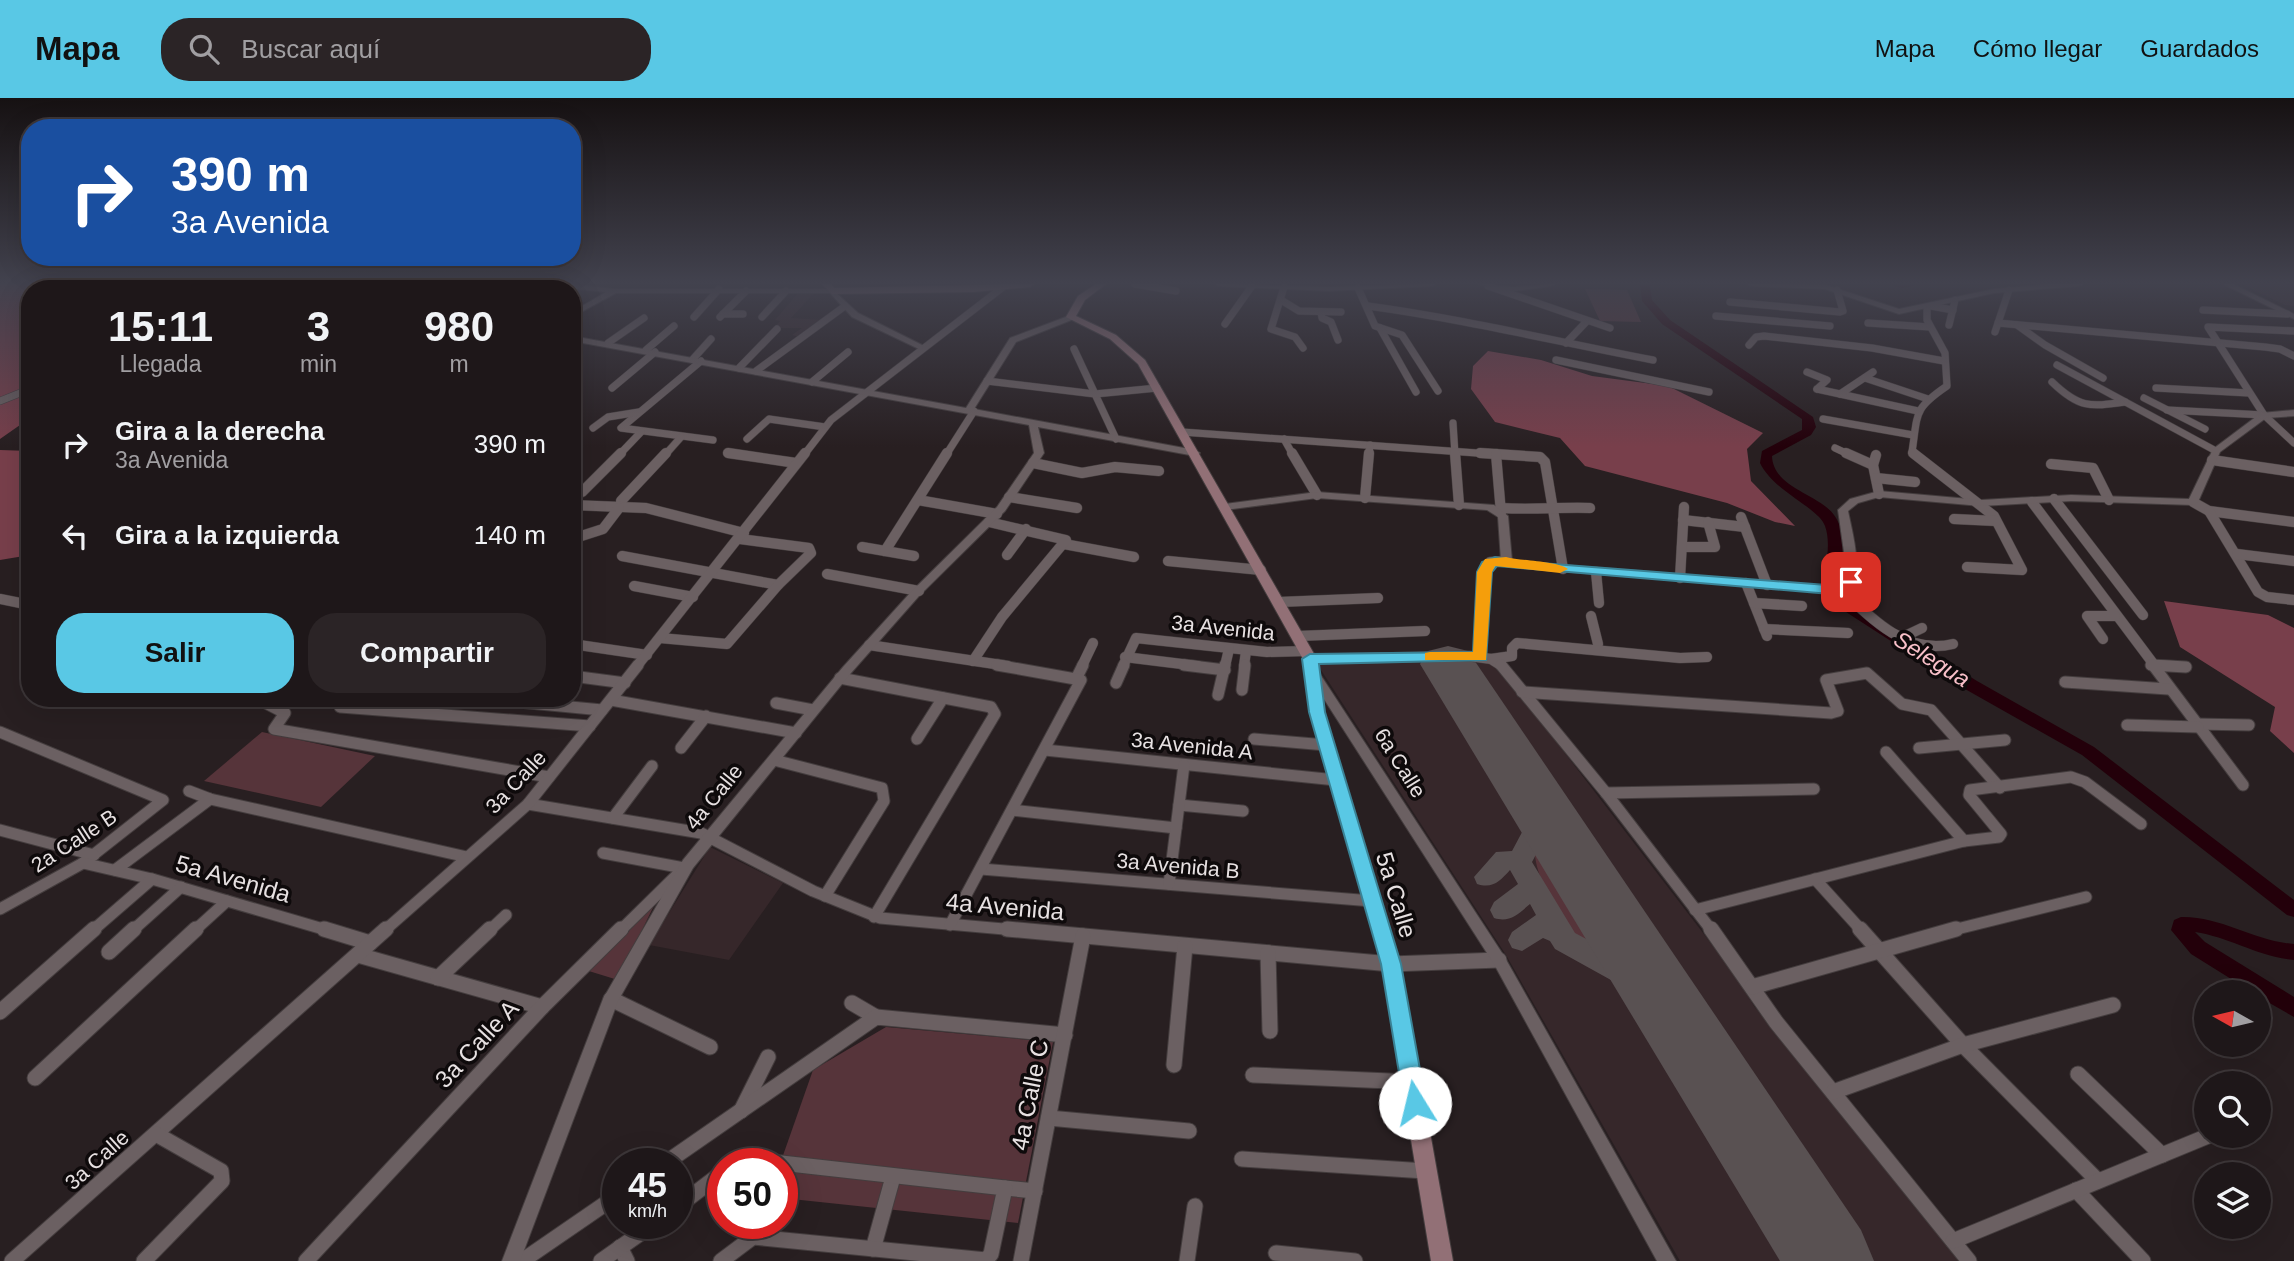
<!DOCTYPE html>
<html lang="es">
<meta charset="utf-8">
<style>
body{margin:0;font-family:Helvetica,sans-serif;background:#2b2426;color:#f1f3f6;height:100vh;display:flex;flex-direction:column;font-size:26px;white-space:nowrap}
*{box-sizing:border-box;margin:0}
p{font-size:23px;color:#a19fa2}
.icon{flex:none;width:38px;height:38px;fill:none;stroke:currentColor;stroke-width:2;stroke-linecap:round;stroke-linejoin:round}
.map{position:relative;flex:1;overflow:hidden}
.drawer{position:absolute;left:21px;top:182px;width:560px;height:427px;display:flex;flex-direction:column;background:#1e1719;border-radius:28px;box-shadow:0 7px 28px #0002,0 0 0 2px #3c3638}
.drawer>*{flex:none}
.banner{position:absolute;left:21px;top:21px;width:560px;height:147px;border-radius:28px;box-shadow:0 7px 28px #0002,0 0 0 2px #3c3638;background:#1a4fa0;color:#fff;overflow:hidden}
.needle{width:46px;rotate:278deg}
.buttons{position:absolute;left:2194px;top:882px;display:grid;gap:14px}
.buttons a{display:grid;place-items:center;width:77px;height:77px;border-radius:50%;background:#1e1719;box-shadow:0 7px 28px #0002,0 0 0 2px #3c3638;font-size:35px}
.speed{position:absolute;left:602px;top:1050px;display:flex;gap:14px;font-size:35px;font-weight:700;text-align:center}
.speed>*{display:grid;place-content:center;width:91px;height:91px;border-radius:50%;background:#1e1719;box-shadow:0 7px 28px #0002,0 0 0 2px #3c3638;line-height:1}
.speed small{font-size:18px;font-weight:400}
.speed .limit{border:10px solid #d22;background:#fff;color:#111}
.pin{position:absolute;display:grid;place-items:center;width:60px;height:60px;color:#fff;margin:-30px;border-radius:14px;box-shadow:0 4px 10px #0006}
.me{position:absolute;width:77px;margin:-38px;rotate:351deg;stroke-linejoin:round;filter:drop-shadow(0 0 5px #0008)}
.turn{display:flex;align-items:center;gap:24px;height:147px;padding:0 35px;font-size:32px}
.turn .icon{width:91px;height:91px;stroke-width:2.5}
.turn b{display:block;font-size:49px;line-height:60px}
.eta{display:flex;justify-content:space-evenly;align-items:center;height:119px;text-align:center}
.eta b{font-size:42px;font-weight:800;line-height:49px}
.cta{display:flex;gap:14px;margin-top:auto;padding:14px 35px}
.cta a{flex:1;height:80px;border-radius:28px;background:#59c8e5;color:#111;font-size:28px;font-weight:800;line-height:80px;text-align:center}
.cta a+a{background:#2b2426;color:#f1f3f6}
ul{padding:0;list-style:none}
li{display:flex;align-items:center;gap:21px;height:91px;padding:0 35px}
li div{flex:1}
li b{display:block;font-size:26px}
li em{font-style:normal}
header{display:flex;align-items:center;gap:42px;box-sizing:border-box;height:98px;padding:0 35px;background:#59c8e5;color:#111}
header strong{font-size:33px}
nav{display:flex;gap:38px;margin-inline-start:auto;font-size:24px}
.search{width:490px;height:63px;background:#2b2426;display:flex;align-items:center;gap:18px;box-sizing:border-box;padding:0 24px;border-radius:28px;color:#a19fa2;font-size:26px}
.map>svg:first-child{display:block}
.built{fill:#36272a}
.green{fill:#56343a}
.forest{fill:#783f4b}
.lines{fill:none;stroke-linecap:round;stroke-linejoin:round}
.river{fill:#23000a;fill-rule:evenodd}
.taxiway{fill:#595152;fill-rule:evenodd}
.runway{fill:#595152;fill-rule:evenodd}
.minor-far3-casing{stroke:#443d3e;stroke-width:8}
.minor-far2-casing{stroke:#443d3e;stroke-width:11}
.minor-far1-casing{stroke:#443d3e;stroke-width:13}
.minor-casing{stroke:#443d3e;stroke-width:17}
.tertiary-casing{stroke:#443d3e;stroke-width:2}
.secondary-casing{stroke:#443d3e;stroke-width:2}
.minor-far3{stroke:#6b6062;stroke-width:7}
.minor-far2{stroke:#6b6062;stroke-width:10}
.minor-far1{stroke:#6b6062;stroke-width:11}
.minor{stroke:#6b6062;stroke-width:15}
.tertiary{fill:#6b6062;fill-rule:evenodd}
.secondary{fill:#927076;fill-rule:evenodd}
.route{fill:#59c8e5;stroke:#3a8295;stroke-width:2}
.slow{fill:#f59e0b}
.labels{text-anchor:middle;stroke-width:7;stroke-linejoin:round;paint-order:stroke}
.street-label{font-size:21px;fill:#e7e1e2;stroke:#0e0a0b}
.water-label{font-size:23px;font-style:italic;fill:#f9c0c9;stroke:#0e0a0b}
.near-street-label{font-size:24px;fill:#e7e1e2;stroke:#0e0a0b}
</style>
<header>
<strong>Mapa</strong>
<div class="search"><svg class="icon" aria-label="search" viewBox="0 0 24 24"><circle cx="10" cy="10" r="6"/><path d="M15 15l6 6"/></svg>Buscar aquí</div>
<nav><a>Mapa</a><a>Cómo llegar</a><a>Guardados</a></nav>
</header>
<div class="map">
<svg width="2294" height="1163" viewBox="0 0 2294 1163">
<rect width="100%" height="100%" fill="#281f21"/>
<g class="built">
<path d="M2242,186H2294V208L2285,207Z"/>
<path d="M799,194L814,195L791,220L823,222L799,239L792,237L802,230H774L780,223L775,222Z"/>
<path d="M1482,560L1495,564L1736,878L1754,908L1961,1163H1680L1506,857L1319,569L1320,562Z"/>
<path d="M710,749L783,785L729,862L649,847Z"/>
</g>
<g class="green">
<path d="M1585,191L1627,192L1641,224L1600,223Z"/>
<path d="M262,634L375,658L321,709L204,683Z"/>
<path d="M1546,743L1551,745L1619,857C1582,869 1533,783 1535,753Z"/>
<path d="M660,795L618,882L579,870Z"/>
<path d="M886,929L1053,944L1018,1125L782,1100L780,1066L813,972Z"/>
</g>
<g class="forest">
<path d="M0,186H315L324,191H30L27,248L30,320L0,341Z"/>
<path d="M1488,253L1541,262L1592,278L1668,288L1763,335L1747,351L1751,383L1795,428L1775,424L1727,405L1585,368L1560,340L1495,324L1471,291L1473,268Z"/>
<path d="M0,352L30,353V457L0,462Z"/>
<path d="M2164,503L2268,517L2294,530V655L2270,633L2275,609L2180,549Z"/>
</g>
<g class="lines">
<g class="river">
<path d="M1640,186H1650L1652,202L1670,222L1813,319L1816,329L1811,337L1772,358C1773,390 1819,396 1834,417C1854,445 1833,473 1840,497L1977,583L2094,649L2294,802V819L2287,817L2082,657L1965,591L1829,503C1818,485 1834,452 1825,428C1818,409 1775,395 1760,365L1762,353L1802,332V321L1662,226L1642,203Z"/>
<path d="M1892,186H1914C1909,191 1897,191 1892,186Z"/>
<path d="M2181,819C2221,818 2254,843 2294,846V862C2259,859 2229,839 2195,834L2205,844L2294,899V919L2259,899V894H2252L2191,856L2171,832L2174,822Z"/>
</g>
<path class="taxiway" d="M1544,708L1553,710L1557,717L1532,764L1575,835L1667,884L1672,893L1667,902L1657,905L1647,902L1555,851L1550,843L1543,840L1522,853L1512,850L1508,842L1512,834L1536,817L1530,806C1518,816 1510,825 1494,820L1490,812L1494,804L1518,786L1510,772C1500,783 1493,791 1477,786L1474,779L1496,754L1512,753L1535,710Z"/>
<path class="runway" d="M1448,548L1468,553L1861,1132L1874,1163H1780L1420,566L1428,553Z"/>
<defs>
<g id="minor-far3">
<path d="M408,186L424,191"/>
<path d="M1135,186L1176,193"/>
<path d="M1488,188L1610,230"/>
<path d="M1284,189L1271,231L1295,239L1303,250"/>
<path d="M1358,190L1375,228L1402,237L1438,293"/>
<path d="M111,191L116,186"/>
<path d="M489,191L505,186"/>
<path d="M1281,202L1299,213L1341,214"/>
<path d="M1730,204L1840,214L1843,213L1837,192"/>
<path d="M1368,208C1464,221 1558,244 1653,262"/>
<path d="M1931,208L1953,212"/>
<path d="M2203,212L2287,216"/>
<path d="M1321,214L1322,220L1331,224L1338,242"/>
<path d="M723,216H743"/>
<path d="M1716,218L1830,228"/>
<path d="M694,219L719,191"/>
<path d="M720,219L746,193"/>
<path d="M762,219L786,193"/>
<path d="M1868,225L1930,229"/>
<path d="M1998,225L2265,249L2280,251L2294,258"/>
<path d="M1225,226L1252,188"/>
<path d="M1949,227L1955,202"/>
<path d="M2017,227L2045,247L2103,280"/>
<path d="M1380,230L1416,294"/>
<path d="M2294,233L2208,229L2264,317L2294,345"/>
<path d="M1995,234L2009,192"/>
<path d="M608,245L644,220"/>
<path d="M1566,245L1587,223"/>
<path d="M1749,247L1756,239L1764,238L1872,250L1944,263"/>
<path d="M1074,251L1116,341"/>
<path d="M646,252L674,228"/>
<path d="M693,261L711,241"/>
<path d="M1556,262L1709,294"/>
<path d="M701,263L621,330L713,342"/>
<path d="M2057,267L2216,353"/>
<path d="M739,270L777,231"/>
<path d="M756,273L845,208"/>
<path d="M1807,274L1827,282L1817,291"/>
<path d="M1865,280L1928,301"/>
<path d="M987,283L1095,296L1157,290"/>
<path d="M812,284L848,254"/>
<path d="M2052,284C2079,310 2089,309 2125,304"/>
<path d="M612,290L655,254"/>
<path d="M2156,290L2249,295"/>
<path d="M1817,291L1918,313"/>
<path d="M1840,296L1873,274"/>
<path d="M2144,300L2205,331"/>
<path d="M0,303L30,291"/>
<path d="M2167,312L2264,317"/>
<path d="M1823,321L1913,337"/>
<path d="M1453,325L1455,357"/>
<path d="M593,330L608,319L639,314"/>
<path d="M1182,334L1505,357"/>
<path d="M747,341L769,321L825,329"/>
<path d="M1284,341L1293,357"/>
<path d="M1835,350L1850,357"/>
<path d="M728,355L739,357"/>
<path d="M619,357L641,334"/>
<path d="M665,357L681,339"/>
<path d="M804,357L831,322L1003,189"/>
<path d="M946,357L974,313"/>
<path d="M1369,357L1370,347"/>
<path d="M1915,357L1912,354C1918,315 1913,311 1947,288L1945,255L1927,222V209"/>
</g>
<g id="minor-far2">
<path d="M728,355L796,365"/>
<path d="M1292,355L1317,397"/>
<path d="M1455,355L1459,407"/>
<path d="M1480,355L1540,359L1545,364L1563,471"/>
<path d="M1846,355L1873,367"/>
<path d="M1913,355L1994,418L2022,472L1967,469"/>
<path d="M1496,356L1501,415"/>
<path d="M1876,357L1873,367L1879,396"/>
<path d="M2212,362L2294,374"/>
<path d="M1033,365L1082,375L1115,369L1159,373"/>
<path d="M2051,366L2093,370L2109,402"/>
<path d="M1876,380L1915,384"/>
<path d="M582,394L621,355"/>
<path d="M1009,399L1077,410"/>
<path d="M1365,400L1369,355"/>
<path d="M2054,401L2143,517"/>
<path d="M918,402L997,416"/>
<path d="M621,403L666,355"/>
<path d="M2032,404L2155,568"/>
<path d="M2193,404L2209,413L2294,424"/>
<path d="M572,407L646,410L744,435"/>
<path d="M1501,410C1532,412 1560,409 1590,410"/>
<path d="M2209,413L2258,494L2267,499L2294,502"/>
<path d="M1741,419L1767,487"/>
<path d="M1954,421L1996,423"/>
<path d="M1683,422L1745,429"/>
<path d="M572,441L603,431L619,410"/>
<path d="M1064,446L1134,459"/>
<path d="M862,449L914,458"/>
<path d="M1682,449H1715L1708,424"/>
<path d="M885,453L947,355"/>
<path d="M2237,456L2294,463"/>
<path d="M1007,457L1026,431"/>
<path d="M622,458L778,487"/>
<path d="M1168,463L1261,472"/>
<path d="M1596,474L1599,505"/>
<path d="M827,476L919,493"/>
<path d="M1680,480L1684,409"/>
<path d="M1746,485L1767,538"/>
<path d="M634,488L693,499"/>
<path d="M1843,493C1873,523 1908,557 1953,546"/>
<path d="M0,501L30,507"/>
<path d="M1279,504L1378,500"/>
<path d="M1754,505L1802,508"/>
<path d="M1591,518L1598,546"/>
<path d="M1764,531L1848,535"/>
<path d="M1298,538L1425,533"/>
<path d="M1903,539L1922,530"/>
<path d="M660,540L727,546L778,487L811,455L809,450L740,441"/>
<path d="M2103,541L2087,518H2115"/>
<path d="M572,546L647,557"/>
<path d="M869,547L1008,568"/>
<path d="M1125,559L1198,568"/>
<path d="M1480,559L1484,474L1490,464L1506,463"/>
<path d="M1310,561L1469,558L1491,561L1502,568"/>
<path d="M1491,561L1512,558V550L1517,545L1680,560L1707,559"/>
<path d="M973,563L1002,519L1066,442L989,424"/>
<path d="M2151,567L2176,568"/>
<path d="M637,568L805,355"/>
<path d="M1082,568L1093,545"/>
<path d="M1123,568L1136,540L1267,554L1306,553"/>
<path d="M1225,568L1229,551"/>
<path d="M1244,568L1246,553"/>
</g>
<g id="minor-far1">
<path d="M1184,567L1225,572"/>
<path d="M1501,567L1606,695L1712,833"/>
<path d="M2151,567L2186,569"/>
<path d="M2153,567L2243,687"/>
<path d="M572,578L625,585"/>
<path d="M1077,579L1083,567"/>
<path d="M840,580L991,609L995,616L874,819"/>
<path d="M2065,584L2168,591"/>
<path d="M1116,585L1124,567"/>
<path d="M1242,592L1245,567"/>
<path d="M1522,594L1831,615L1838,613L1826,582L1867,575L1902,606L1931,612L2000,690"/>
<path d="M1218,597L1225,567"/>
<path d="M256,600L285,615L274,631L549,679"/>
<path d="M478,600L602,612"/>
<path d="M611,602L796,635"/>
<path d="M776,605L813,612"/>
<path d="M340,609L590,628"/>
<path d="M2196,626L2249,627"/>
<path d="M2127,627L2198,629"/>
<path d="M0,634L163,702L83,765L0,811"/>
<path d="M917,641L943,600"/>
<path d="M1254,641L1326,647"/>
<path d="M681,650L706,618"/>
<path d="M1919,650L2005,642"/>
<path d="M1045,652L1336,682"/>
<path d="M1886,654L1964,743"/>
<path d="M774,662L882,690L884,703L825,798"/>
<path d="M189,693L210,701L467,759"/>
<path d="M1606,695L1814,691"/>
<path d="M528,706L701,735L813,793L880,820L1026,833"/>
<path d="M1179,707L1243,713"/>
<path d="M1012,712L1176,730"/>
<path d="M613,720L652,668"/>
<path d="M0,732L94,757"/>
<path d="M603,755L684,770"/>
<path d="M83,765L152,781L330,833"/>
<path d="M981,771L1372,803"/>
<path d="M115,772L210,701"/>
<path d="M1815,781L1862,833"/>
<path d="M1169,786L1184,667"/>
<path d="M1695,812L1964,743L1999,739L2001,736L1969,697L1970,692L2071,679L2085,684L2141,726"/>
<path d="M950,827L1081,582L997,567"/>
<path d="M92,833L152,781"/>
<path d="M132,833L181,789"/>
<path d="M194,833L227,803"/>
<path d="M384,833L528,706L638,567"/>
<path d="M489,833L506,817"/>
<path d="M620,833L680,774"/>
<path d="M1949,833L2086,799"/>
</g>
<g id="minor">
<path d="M324,831L370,845"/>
<path d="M1007,831L1391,866L1499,862"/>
<path d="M1711,831L1776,924L1969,1163"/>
<path d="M1860,831L1963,947L2098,1083"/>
<path d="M109,854L134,831"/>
<path d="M1268,855L1270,933"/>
<path d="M358,857L542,909"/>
<path d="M438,880L490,831"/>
<path d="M1752,889L1956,831"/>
<path d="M611,901L710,949"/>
<path d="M852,905L876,919"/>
<path d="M0,914L94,831"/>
<path d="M1174,967L1185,848"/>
<path d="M2078,976L2162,1057"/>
<path d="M1253,977L1412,984"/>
<path d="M35,980L196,831"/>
<path d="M1833,994L1963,947L2113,907"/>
<path d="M741,1013L768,959"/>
<path d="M1049,1020L1189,1033"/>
<path d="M1242,1061L1425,1073"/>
<path d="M664,1066L876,919L1065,937"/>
<path d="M1005,1090L1035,1093"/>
<path d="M2076,1092L2143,1163"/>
<path d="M677,1109L723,1074"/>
<path d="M1953,1143L2208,1038"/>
<path d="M620,1149L627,1163"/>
<path d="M873,1151L893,1079"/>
<path d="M1276,1155L1355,1163"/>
<path d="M12,1163L386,831"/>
<path d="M144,1163L222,1083L221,1073L156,1036"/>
<path d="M306,1163L542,909L621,831"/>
<path d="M522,1163L618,1097"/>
<path d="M601,1163L655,1125"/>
<path d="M721,1163L753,1139L986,1162L991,1156L1005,1090L745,1061L736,1066"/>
<path d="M1021,1163L1083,838"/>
<path d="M1187,1163L1195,1108"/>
</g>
<g id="tertiary">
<path d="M544,186H571L614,191H832L858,215L926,249L919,251L852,219L830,195H616L572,219V214L606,194L548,188Z"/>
<path d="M1215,186L1328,189L1436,186L1432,188L1328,193L1219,188Z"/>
<path d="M1479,186L1514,189L1555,186L1551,188L1514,193Z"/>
<path d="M1747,186L1826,187L1899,211L1994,191L2050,186H2083L2079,188L1994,195L1899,216L1825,191L1751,188Z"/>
<path d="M2223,186H2233L2294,216V221Z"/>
<path d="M1071,217L1075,219L1074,221L1016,244L974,311L1195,352L1200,355L1195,358L1038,329L1044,355L1005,413L919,498L851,575L693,770L618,903L520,1163H502L603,901L683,762L843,569L911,494L997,409L1034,355L1029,327L572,243V238L966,310L1010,240Z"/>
<path d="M2294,312V318L2266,320L2220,354L2198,404L2193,407L2071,403L1981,408L1879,399L1858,405L1848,413C1853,438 1863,471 1850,494L1837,495L1831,492L1833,490L1842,489L1844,485V454L1838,412L1850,401L1879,393L1981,402L2071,397L2189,401L2213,351L2261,315Z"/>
<path d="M1317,394L1494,407L1508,418L1512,463L1826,488L1832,491L1826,494L1509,469L1505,468L1501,463L1498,419L1487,412L1317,400L1225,412L1220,409L1225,406Z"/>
<path d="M1312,569L1316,570L1504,858L1676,1163H1657L1494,866L1306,573Z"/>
</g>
<g id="secondary">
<path d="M822,186H831L834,190L1034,186L1030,189L973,194L832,196Z"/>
<path d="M1096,186H1106L1085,202L1076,218L1116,237L1145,262L1317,561L1324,614L1400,866L1453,1163H1431L1382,866L1310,614L1303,561L1138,266L1110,241L1066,219L1078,198Z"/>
</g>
</defs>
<use href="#minor-far3" class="minor-far3-casing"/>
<use href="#minor-far2" class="minor-far2-casing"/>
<use href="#minor-far1" class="minor-far1-casing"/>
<use href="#minor" class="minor-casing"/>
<use href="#tertiary" class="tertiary-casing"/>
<use href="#secondary" class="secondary-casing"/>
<use href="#minor-far3" class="minor-far3"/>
<use href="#minor-far2" class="minor-far2"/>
<use href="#minor-far1" class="minor-far1"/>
<use href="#minor" class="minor"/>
<use href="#tertiary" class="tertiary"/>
<use href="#secondary" class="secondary"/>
</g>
<linearGradient id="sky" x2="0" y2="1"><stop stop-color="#161112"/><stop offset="0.53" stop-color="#42424e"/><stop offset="1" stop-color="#42424e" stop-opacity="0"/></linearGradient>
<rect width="2294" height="349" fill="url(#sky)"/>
<path class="route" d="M1495,459L1515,463L1840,488L1851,480L1858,484L1854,493L1842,497L1497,468L1492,474L1486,562L1319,566L1325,614L1401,866L1426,1005L1423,1012L1415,1015L1407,1012L1404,1005L1381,866L1309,614L1302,561L1310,556L1473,554L1477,474L1482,464Z"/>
<path class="slow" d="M1506,459C1521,463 1558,463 1568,471L1560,475L1495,468L1492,474L1486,562H1425V555L1430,554H1473L1477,474L1485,461Z"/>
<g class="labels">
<g class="street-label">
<text transform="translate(1223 530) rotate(6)" y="7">3a Avenida</text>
<text transform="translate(1192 648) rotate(6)" y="7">3a Avenida A</text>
<text transform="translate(1400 665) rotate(58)" y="7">6a Calle</text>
<text transform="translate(516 684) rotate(-47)" y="7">3a Calle</text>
<text transform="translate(714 699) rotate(-51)" y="7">4a Calle</text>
<text transform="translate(74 743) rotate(-33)" y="7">2a Calle B</text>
<text transform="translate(1178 768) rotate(5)" y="7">3a Avenida B</text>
<text transform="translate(97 1062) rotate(-42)" y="7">3a Calle</text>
</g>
<g class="water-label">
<text transform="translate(1932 561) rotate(32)" y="8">Selegua</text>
</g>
<g class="near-street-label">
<text transform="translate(233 781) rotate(16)" y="8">5a Avenida</text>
<text transform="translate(1396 797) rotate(73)" y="8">5a Calle</text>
<text transform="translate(1005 809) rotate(5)" y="8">4a Avenida</text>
<text transform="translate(477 946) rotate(-47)" y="8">3a Calle A</text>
<text transform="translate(1030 997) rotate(-79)" y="8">4a Calle C</text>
</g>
</g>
</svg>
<div class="buttons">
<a><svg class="needle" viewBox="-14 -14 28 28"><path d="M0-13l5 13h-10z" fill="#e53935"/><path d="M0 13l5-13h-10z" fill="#a19fa2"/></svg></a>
<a><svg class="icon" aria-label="search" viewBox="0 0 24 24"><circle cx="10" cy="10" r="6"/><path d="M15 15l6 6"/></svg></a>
<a><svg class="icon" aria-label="layers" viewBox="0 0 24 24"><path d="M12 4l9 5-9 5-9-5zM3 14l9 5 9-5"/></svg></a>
</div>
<div class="speed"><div>45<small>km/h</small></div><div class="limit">50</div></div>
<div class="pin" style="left:1851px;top:484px;background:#d93025"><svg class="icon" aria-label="arrive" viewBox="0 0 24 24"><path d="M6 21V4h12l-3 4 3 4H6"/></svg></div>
<svg class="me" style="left:1415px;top:1005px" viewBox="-20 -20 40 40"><circle r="19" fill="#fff"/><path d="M0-13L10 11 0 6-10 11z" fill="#59c8e5"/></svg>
<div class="banner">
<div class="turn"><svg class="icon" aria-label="right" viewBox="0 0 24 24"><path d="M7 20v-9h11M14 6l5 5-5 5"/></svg><div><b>390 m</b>3a Avenida</div></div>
</div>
<section class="drawer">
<div class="eta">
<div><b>15:11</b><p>Llegada</p></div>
<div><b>3</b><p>min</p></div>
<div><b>980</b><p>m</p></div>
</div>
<ul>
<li><svg class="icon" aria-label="right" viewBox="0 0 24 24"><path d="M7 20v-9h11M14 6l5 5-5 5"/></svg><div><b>Gira a la derecha</b><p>3a Avenida</p></div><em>390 m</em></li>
<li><svg class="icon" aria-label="left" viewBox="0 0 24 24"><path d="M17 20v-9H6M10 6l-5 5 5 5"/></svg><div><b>Gira a la izquierda</b></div><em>140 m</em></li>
</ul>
<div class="cta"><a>Salir</a><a>Compartir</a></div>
</section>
</div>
